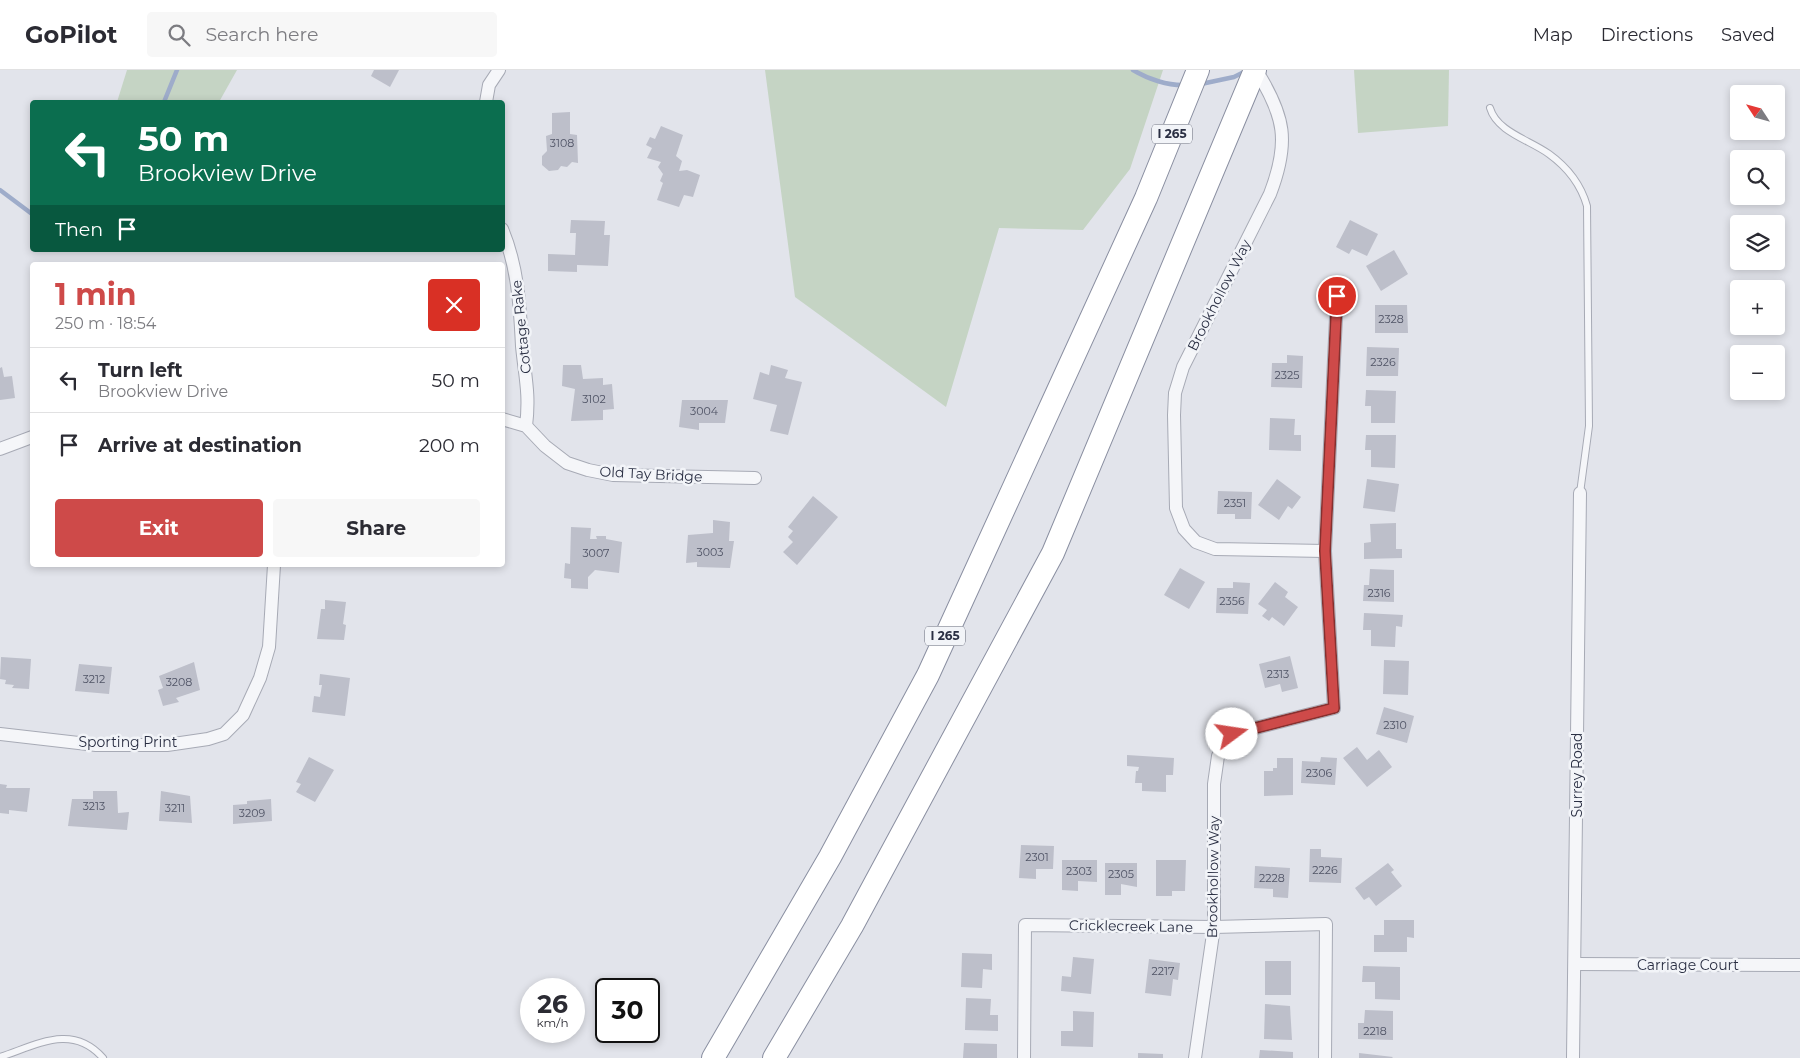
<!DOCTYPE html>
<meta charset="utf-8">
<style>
body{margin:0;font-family:Montserrat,sans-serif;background:#f7f7f7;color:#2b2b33;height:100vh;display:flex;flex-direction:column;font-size:19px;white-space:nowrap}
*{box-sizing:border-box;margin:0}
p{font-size:16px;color:#7c7c81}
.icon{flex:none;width:28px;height:28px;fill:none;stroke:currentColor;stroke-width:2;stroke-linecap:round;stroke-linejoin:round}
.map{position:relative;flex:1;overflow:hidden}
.side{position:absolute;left:30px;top:192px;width:475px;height:305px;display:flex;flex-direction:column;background:#fff;border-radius:5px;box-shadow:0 2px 8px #0003}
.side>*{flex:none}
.top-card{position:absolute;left:30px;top:30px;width:475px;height:152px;border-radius:5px;box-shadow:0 2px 8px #0003;background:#0b6e4f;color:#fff;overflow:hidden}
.needle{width:32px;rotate:306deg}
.controls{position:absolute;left:1730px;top:15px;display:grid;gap:10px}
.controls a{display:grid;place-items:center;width:55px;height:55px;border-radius:5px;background:#fff;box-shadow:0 2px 8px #0003;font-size:25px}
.speed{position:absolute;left:520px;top:908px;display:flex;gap:10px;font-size:25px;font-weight:700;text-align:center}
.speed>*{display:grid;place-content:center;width:65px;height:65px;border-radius:50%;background:#fff;box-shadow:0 2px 8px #0003;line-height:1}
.speed small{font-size:12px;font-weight:400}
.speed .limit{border:2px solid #111;border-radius:8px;background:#fff;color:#111}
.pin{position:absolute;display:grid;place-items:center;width:42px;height:42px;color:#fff;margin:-21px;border:2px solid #fff;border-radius:50%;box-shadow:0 1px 5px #0007}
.me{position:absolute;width:55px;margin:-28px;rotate:76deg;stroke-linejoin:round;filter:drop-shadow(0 0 4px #0008)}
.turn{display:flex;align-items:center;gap:18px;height:105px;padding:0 25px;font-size:22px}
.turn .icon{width:65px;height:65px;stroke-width:2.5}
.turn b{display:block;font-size:35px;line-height:42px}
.then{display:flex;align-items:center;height:48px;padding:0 25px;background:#0003;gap:10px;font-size:19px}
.round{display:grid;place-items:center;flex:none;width:52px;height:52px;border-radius:5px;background:#f7f7f7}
.head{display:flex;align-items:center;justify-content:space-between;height:85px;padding:0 25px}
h1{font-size:30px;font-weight:700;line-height:38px;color:#ce4a49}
.cta{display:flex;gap:10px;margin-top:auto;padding:10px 25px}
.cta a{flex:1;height:58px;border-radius:5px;background:#ce4a49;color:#fff;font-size:20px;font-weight:700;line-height:58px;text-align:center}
.cta a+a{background:#f7f7f7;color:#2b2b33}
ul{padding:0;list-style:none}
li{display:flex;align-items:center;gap:15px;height:65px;padding:0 25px;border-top:1px solid #e1e1e2}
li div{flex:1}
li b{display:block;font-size:19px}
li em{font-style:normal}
header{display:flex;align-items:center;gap:30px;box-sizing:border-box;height:70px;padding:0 25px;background:#fff;border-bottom:1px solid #e1e1e2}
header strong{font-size:24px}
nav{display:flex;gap:28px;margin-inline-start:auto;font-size:18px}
.search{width:350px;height:45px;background:#f7f7f7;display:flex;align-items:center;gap:12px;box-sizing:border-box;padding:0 18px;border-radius:5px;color:#7c7c81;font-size:19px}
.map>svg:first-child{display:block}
.green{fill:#c5d4c4}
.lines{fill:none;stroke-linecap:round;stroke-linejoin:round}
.stream{stroke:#9eacca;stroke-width:4.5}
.building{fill:#bdbfca}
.service-casing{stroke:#a7aab5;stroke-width:8}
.minor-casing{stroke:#a7aab5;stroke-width:14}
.motorway-casing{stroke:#8a8fa1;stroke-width:24}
.service{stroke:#f5f6f9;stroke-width:6}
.minor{stroke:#f5f6f9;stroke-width:12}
.motorway{stroke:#fff;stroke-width:22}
.route-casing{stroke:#86302f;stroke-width:12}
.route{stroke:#ce4a49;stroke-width:9}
.labels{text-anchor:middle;stroke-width:5;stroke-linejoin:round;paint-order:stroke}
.number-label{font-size:11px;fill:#4f5365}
.shield{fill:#f2f4f8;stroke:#666a79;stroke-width:1}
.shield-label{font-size:12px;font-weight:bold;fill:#2a2f43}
.street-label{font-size:14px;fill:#2a2f43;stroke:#f2f4f8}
</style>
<header>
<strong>GoPilot</strong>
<div class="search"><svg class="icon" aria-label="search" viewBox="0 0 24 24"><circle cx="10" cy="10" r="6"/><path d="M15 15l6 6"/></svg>Search here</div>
<nav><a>Map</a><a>Directions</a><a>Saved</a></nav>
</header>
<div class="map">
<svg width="1800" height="988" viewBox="0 0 1800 988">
<rect width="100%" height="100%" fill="#e2e4eb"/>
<g class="green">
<path d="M127,0H237L219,32H117Z"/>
<path d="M765,0H1163L1130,99L1083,160L999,158L946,337L795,227Z"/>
<path d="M1354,0H1449L1448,56L1358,63Z"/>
</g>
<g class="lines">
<g class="stream">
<path d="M1133,0C1148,9 1168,16 1186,15"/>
<path d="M1201,14L1234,7L1246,1"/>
<path d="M164,32L177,0"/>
<path d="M0,120L32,144"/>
</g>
</g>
<g class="building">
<path d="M374,0H399L390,17L371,6Z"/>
<path d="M570,42V64L577,65L578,93L572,92L567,97L561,96L558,100L549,101L542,95V86L547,81L546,66L552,64V43Z"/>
<path d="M661,56L683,65L676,86L682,91L679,101L687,100L700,105L693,127L684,125L679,137L657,130L663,113L660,111L663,104L658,97L661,92L647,88L652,78L646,75L650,67L655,69Z"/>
<path d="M571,150L605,151L604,165H610L608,196L577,195V202L548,201V184L575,185L576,163H570Z"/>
<path d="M1350,150L1378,164L1367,186L1352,179L1349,184L1336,177Z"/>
<path d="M1394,180L1408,204L1381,221L1366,196Z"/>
<path d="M1375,235H1407L1408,263H1375Z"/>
<path d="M1367,277L1399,278L1398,306H1366Z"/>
<path d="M1287,285L1303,286L1302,318L1271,317L1272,293H1287Z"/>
<path d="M563,295H581L583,309L603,308V315L612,314L614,339L603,340V350L571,351L575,319L562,316Z"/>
<path d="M771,295L788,300L785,308L802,312L788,365L770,361L777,335L753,329L760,302L769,305Z"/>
<path d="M2,297L4,307L12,306L15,328L0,330V298Z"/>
<path d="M1366,320L1396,321L1395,353H1371V336H1365Z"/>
<path d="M682,330H728L725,353H699V360L679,357Z"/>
<path d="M1270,348L1295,349L1294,365H1301V381L1269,380Z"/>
<path d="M1366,365H1396L1395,398L1371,397V380H1365Z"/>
<path d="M1277,409L1301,427L1292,439L1288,436L1279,450L1258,435Z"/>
<path d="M1367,409L1399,414L1395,442L1363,438Z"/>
<path d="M1218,421L1252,422L1251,449H1235V444H1217Z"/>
<path d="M813,426L838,447L797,495L783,482L793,472L788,467L793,461L788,457Z"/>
<path d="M713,450L730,452L729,471H734L730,498L697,497V492L686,493L688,465L713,463Z"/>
<path d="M1396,453V479H1402V488L1364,489V473L1371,472L1370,454Z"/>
<path d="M571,457L591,458L590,469H597L596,466H606V469L622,472L619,503L595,500L588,507V519L571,518V509L564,508L565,493L570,494Z"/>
<path d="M1180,498L1205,512L1189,539L1164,525Z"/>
<path d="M1370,499L1394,500V532L1363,531L1364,515H1369Z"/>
<path d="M1233,512L1250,513L1248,544L1216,543L1217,518H1233Z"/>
<path d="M1275,512L1288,522L1285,527L1298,537L1284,556L1272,547L1269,551L1262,546L1267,540L1258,534Z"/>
<path d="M325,530L346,532L343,554L346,555L344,570L317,569L321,539H325Z"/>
<path d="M1364,543L1403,545L1402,557L1396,556L1395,577L1371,576V560H1363Z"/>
<path d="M1290,586L1298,618L1282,622L1280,614L1265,618L1259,594Z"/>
<path d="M1,587L31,589L29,619L12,618L14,615L5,614L6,610L0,609Z"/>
<path d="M1384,590L1409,591L1408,625L1383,624Z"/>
<path d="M194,592L200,620L176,628L179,632L163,636L158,620L163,618L159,606Z"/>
<path d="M79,594L112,597L109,624L75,621Z"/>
<path d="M320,604L350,608L345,646L312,642L314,626L320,627L322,615H319Z"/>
<path d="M1384,637L1414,646L1407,673L1376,664Z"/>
<path d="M1357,677L1367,690L1379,680L1392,697L1367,717L1343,688Z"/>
<path d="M1127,685L1174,688L1173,705H1166V722L1142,721V713H1135L1136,701H1138L1139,697L1127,696Z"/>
<path d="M309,687L334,700L315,732L296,722L301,714L296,712Z"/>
<path d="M1321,687L1337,688L1335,715L1301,713L1302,691L1320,692Z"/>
<path d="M1277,688H1293V725L1264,726V701H1273V698H1277Z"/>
<path d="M0,714L7,715L6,718H30L27,742L9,740V744L0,743Z"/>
<path d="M93,721H117L118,743L129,742L127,760L68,756L72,729H93Z"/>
<path d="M161,721L190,726L192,753L159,751Z"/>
<path d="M271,729L272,751L233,754V735L247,734V731Z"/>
<path d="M1021,775L1054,776L1053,799H1036V809L1019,808Z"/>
<path d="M1310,779H1321V787L1342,788L1341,813L1309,812Z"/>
<path d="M1062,790H1097V812L1078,811V821L1062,820Z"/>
<path d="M1156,790H1186L1185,821H1172V826H1156Z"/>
<path d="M1105,793H1137V817L1121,814V825H1105Z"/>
<path d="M1388,793L1394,800L1391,802L1402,816L1376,836L1369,827L1364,830L1355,818Z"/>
<path d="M1255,796L1290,798L1288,828L1273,827V819L1254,818Z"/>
<path d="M1384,850H1414V868L1407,867V882H1374V865H1384Z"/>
<path d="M962,883L992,884V900L983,899L982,918L961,917Z"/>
<path d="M1073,887L1094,889L1091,924L1061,921L1062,906L1071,907Z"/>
<path d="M1149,889L1180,893L1178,910L1173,909L1171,926L1145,923Z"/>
<rect x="1265" y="891" width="26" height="34"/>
<path d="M1363,896L1400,897V930L1375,929V912H1362Z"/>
<path d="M966,928L991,929L990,945H998V961L965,960Z"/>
<path d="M1265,934L1290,936L1292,970L1264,969Z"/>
<path d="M1365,940L1393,941V970L1358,969V953H1364Z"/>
<path d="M1073,941L1094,942L1093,977L1061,976V961H1073Z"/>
<path d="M964,973L997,974V988H963Z"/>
<path d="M1260,980L1293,982V988H1259Z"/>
<path d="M1138,983L1163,984V988H1138Z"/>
<path d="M1359,983L1393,987L1392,988H1359Z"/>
</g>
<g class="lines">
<defs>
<g id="service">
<path d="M1490,38C1497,62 1530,70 1549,84C1567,97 1581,115 1587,136L1589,356L1580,423"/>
<path d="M0,987C37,975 72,953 103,988"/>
</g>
<g id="minor">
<path d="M1256,0C1285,46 1290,72 1270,124L1183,297L1175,323L1174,345L1176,438L1184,459L1196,472L1215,479L1325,481"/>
<path d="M486,32L489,15L499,0"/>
<path d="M502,159C518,197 520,236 522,276C525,307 530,324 526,356"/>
<path d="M502,349L526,356L545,376L567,393L588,400L613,405L755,408"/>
<path d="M0,379L32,367"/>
<path d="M0,664L96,675H167L208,669L224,664L243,645L260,608L269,577L274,495"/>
<path d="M1576,894L1800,895"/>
<path d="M1024,988L1025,855L1214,857L1326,854L1325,988"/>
<path d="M1195,988L1214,857V714L1218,686L1232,664L1334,638L1325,481L1337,226"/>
<path d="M1573,988L1580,423"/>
</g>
<g id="motorway">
<path d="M713,988L830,787L928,605L1146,128L1198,0"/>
<path d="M774,988L852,856L1053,483L1255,0"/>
</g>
</defs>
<use href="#service" class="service-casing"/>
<use href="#minor" class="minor-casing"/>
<use href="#motorway" class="motorway-casing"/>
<use href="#service" class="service"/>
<use href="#minor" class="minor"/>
<use href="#motorway" class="motorway"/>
</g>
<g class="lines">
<defs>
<path id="route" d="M1232,664L1334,638L1325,481L1337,226"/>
</defs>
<use href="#route" class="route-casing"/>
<use href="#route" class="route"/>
</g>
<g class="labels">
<g class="number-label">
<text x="562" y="77">3108</text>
<text x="1391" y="253">2328</text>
<text x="1383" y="296">2326</text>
<text x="1287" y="309">2325</text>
<text x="594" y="333">3102</text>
<text x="704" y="345">3004</text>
<text x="1235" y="437">2351</text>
<text x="710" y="486">3003</text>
<text x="596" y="487">3007</text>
<text x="1379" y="527">2316</text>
<text x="1232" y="535">2356</text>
<text x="1278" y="608">2313</text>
<text x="94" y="613">3212</text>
<text x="179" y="616">3208</text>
<text x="1395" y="659">2310</text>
<text x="1319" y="707">2306</text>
<text x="94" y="740">3213</text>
<text x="175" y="742">3211</text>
<text x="252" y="747">3209</text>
<text x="1037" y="791">2301</text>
<text x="1325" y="804">2226</text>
<text x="1079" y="805">2303</text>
<text x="1121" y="808">2305</text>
<text x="1272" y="812">2228</text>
<text x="1163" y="905">2217</text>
<text x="1375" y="965">2218</text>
</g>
<g class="shield">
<rect x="1152" y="54.5" width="40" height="19" rx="4"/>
<rect x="925" y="556.5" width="40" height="19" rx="4"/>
</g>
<g class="shield-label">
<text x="1172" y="68">I 265</text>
<text x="945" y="570">I 265</text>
</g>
<g class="street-label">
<text transform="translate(1219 225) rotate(-63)" y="5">Brookhollow Way</text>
<text transform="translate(521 257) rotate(-96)" y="5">Cottage Rake</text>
<text transform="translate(651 404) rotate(3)" y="5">Old Tay Bridge</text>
<text x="128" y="677">Sporting Print</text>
<text transform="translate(1577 705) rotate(-90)" y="5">Surrey Road</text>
<text transform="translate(1213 807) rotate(-89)" y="5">Brookhollow Way</text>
<text transform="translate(1131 856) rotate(1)" y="5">Cricklecreek Lane</text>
<text x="1688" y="900">Carriage Court</text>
</g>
</g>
</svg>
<div class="controls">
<a><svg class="needle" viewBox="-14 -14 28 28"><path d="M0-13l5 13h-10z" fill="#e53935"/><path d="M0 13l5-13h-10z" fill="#7c7c81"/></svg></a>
<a><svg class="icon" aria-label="search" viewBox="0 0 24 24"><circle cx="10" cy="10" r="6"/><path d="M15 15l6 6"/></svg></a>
<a><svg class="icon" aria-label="layers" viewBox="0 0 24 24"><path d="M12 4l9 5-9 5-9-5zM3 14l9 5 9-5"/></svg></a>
<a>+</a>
<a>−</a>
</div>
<div class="speed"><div>26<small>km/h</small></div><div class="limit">30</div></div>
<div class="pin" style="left:1337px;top:226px;background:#d93025"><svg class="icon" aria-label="arrive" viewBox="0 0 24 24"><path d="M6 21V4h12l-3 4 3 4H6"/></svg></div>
<svg class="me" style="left:1232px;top:664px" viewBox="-20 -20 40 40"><circle r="19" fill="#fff"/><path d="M0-13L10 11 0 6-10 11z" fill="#ce4a49"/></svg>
<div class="top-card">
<div class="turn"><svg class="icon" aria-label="left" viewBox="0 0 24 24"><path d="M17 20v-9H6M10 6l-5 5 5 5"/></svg><div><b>50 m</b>Brookview Drive</div></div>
<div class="then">Then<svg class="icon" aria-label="arrive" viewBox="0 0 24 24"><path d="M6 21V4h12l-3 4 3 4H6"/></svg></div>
</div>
<section class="side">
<div class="head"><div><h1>1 min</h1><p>250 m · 18:54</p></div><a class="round" style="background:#d93025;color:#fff"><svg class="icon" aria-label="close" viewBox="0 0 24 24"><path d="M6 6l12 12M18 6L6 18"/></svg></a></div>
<ul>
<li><svg class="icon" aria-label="left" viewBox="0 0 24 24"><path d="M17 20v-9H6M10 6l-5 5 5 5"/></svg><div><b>Turn left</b><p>Brookview Drive</p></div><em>50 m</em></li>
<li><svg class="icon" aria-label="arrive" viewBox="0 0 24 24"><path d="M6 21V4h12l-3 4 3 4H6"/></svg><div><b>Arrive at destination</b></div><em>200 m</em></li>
</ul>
<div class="cta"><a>Exit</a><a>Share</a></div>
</section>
</div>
